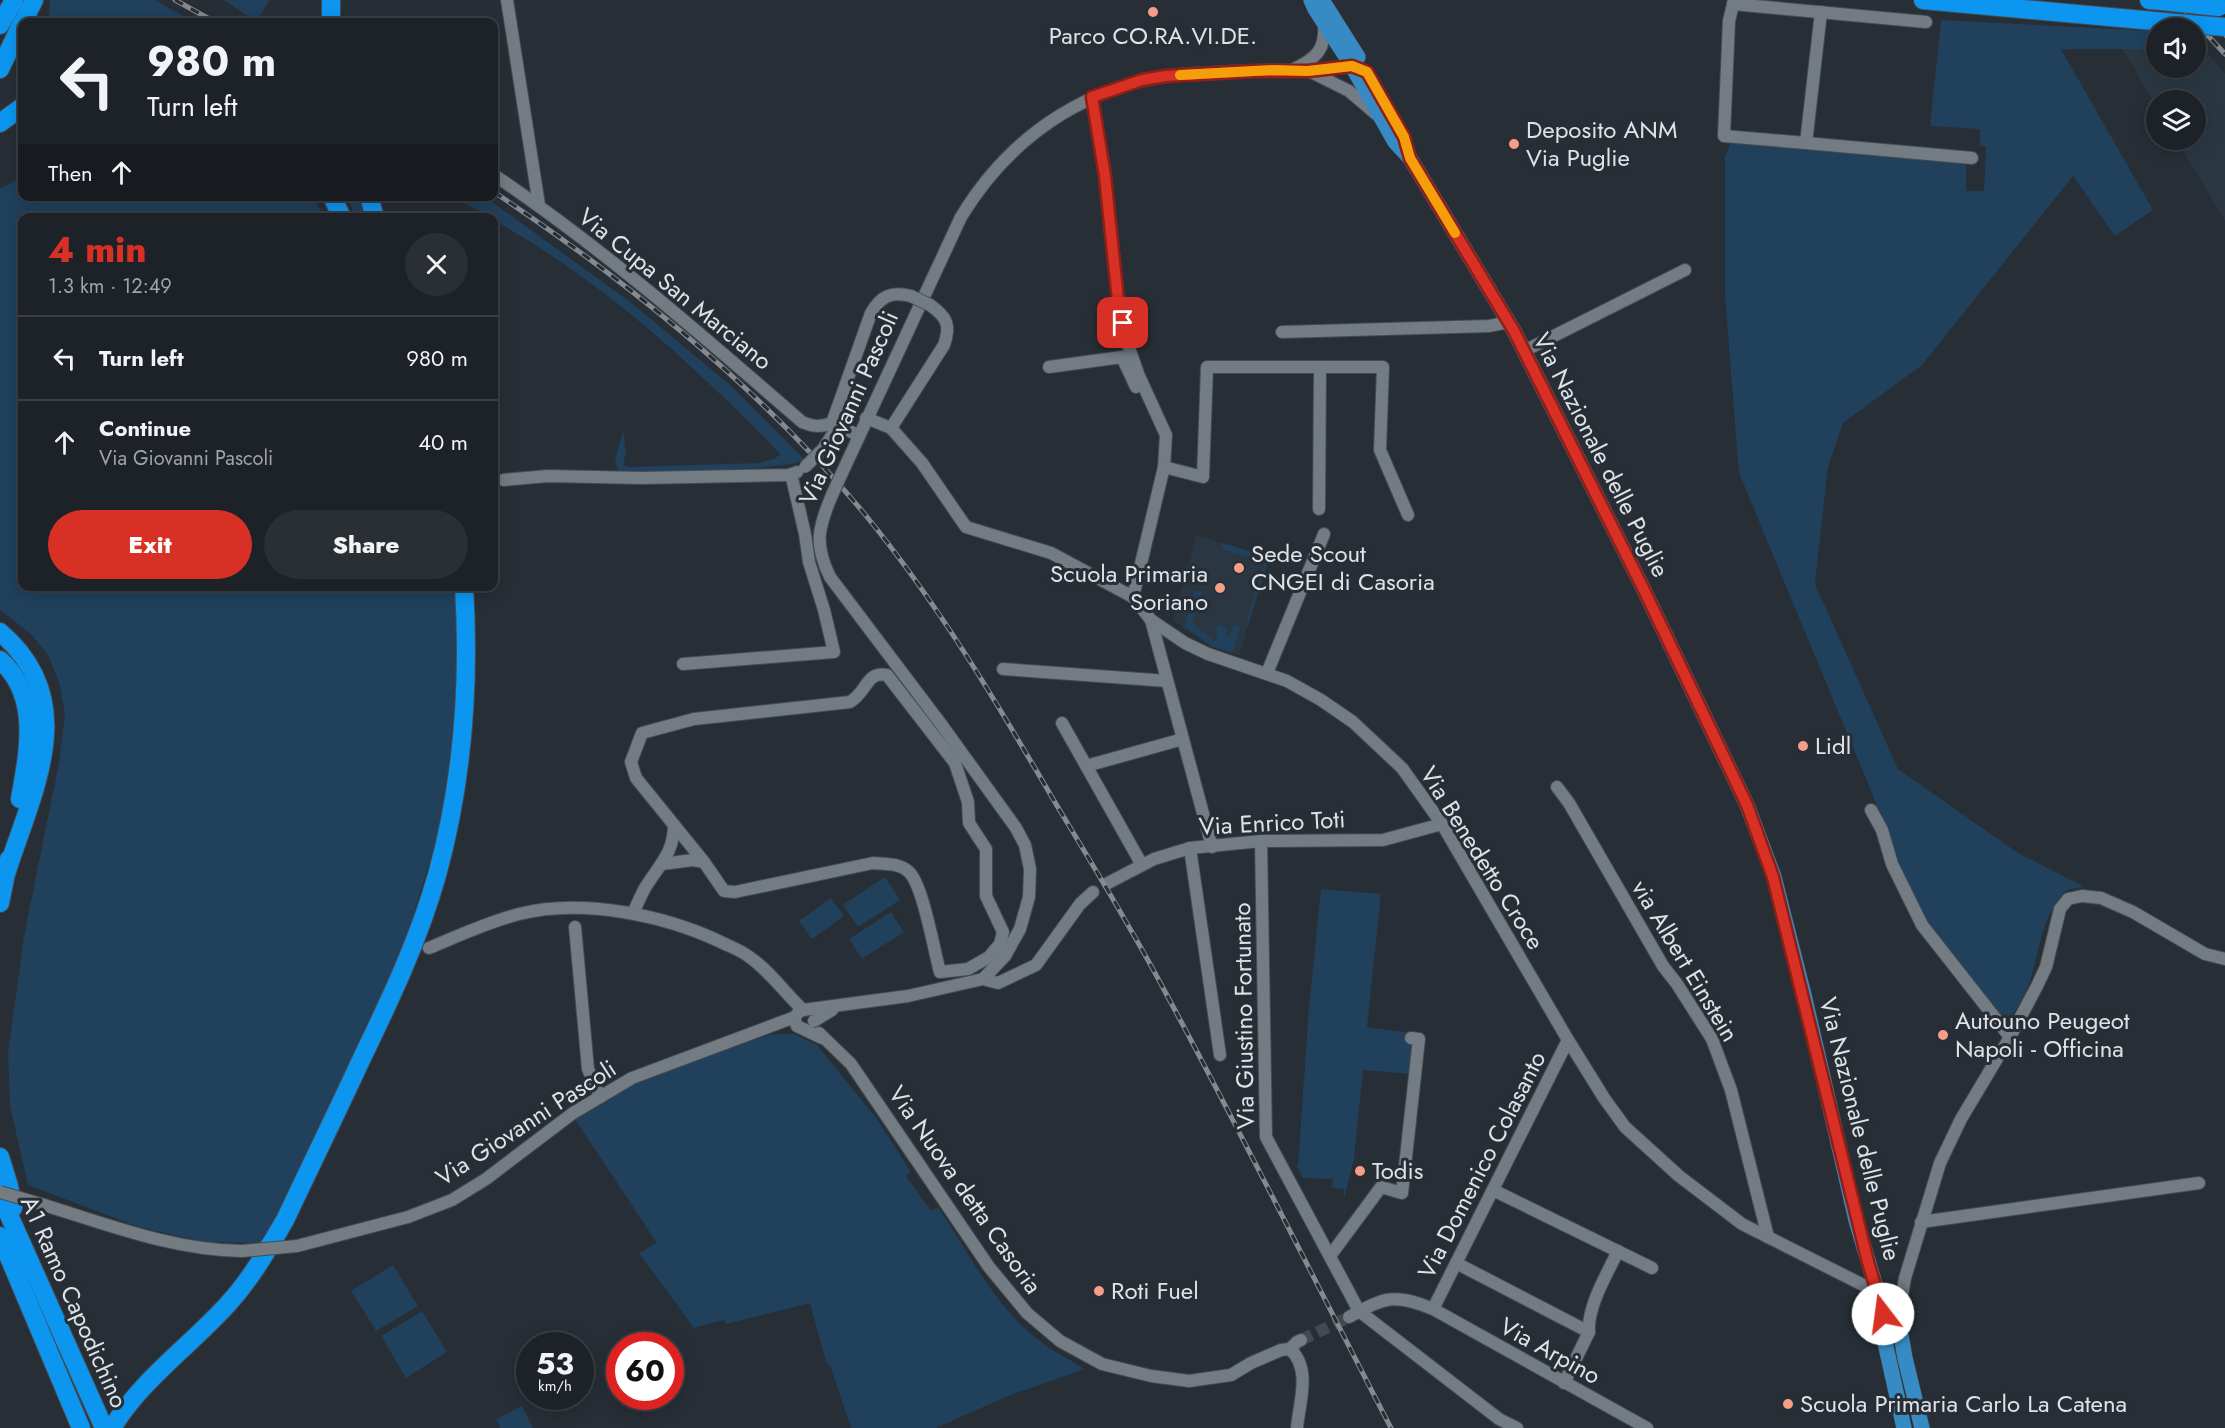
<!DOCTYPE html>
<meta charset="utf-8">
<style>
body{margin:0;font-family:Jost,sans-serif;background:#2a2f34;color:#f1f3f6;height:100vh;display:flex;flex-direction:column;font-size:22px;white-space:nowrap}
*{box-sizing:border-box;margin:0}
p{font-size:20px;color:#a0a4a8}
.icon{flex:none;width:33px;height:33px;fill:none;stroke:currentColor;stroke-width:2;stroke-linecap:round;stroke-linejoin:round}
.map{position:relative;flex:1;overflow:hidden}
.drawer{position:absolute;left:18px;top:213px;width:480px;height:378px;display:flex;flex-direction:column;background:#1d2228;border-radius:12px;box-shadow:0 3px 15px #0003,0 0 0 2px #3b3f45}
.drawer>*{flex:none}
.hud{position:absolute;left:18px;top:18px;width:480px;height:183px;border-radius:12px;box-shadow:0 3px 15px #0003,0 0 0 2px #3b3f45;background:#1d2228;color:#f1f3f6;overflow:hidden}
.buttons{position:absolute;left:2146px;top:18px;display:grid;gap:12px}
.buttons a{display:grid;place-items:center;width:60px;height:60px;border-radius:50%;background:#1d2228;box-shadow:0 3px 15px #0003,0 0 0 2px #3b3f45;font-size:30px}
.speed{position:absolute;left:516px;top:1332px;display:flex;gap:12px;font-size:30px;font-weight:700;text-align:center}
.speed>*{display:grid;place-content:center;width:78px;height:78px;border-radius:50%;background:#1d2228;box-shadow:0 3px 15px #0003,0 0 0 2px #3b3f45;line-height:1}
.speed small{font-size:15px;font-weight:400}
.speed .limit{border:9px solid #d22;background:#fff;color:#111}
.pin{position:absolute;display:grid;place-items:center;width:51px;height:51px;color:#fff;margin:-26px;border-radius:12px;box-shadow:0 3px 9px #0006}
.me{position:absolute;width:66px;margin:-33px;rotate:345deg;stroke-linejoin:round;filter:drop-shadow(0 0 4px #0008)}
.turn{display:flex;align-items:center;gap:21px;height:126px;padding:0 30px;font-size:27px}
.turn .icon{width:78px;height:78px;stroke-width:2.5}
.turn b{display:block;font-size:42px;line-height:51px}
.then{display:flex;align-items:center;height:57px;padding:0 30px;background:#0003;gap:12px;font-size:22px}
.round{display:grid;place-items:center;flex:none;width:63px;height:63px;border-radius:32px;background:#2a2f34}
.summary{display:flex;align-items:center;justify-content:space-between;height:102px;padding:0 30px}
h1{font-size:36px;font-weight:800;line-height:45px;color:#d93025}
.button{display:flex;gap:12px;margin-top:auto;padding:12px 30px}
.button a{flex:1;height:69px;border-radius:36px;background:#d93025;color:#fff;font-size:24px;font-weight:800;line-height:69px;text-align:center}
.button a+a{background:#2a2f34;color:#f1f3f6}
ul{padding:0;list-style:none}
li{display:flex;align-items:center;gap:18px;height:84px;padding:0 30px;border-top:2px solid #3b3f45}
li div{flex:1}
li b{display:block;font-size:22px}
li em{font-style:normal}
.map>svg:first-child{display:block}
.built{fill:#2a3742}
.green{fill:#20405c}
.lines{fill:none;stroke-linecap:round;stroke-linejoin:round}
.minor-tunnel{stroke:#424950;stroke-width:12;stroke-dasharray:12 6;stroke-linecap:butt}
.minor-casing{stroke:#464b51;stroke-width:14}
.major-casing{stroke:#464b51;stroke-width:16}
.highway-casing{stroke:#464b51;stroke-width:20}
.minor{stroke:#737b83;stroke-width:12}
.major{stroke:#368bc4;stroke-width:15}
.highway{stroke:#0d96f0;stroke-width:18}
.rail-casing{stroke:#848a8f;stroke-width:5}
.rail{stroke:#272e35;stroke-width:3;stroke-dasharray:9;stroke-linecap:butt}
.minor-bridge-casing{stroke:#464b51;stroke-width:14;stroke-linecap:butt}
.highway-bridge-casing{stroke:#464b51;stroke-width:20;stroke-linecap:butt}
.minor-bridge{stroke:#737b83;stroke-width:12}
.highway-bridge{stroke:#0d96f0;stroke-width:18}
.route-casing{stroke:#8d1f18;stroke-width:15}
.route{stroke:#d93025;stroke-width:10}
.slow{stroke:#f59e0b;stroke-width:10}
.poi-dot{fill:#f49e86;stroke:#272e35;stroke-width:2}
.labels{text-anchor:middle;stroke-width:6;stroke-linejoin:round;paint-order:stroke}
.poi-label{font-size:24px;fill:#dee3e7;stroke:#272e35;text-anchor:start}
.street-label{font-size:24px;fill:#dee3e7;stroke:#272e35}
</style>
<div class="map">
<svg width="2225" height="1428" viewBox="0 0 2225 1428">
<rect width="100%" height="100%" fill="#272e35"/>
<g class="built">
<path d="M2122,48L2157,49V68H2196V49H2204L2225,74V221L2177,140H2196V100H2157V107Z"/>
<path d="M1196,535L1269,557L1239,655L1212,647L1173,620Z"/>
</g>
<g class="green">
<path d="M50,0H155L194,22H45L49,14Z"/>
<path d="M224,0H270L256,22Z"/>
<path d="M1941,20L2157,31V49H2061L2153,210L2115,236L2073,176L1922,365L1843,423L1828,467L1815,584L1898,769L2018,853L2085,887C2080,888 2071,888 2066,891C2064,892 2062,896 2060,898C2032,932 2041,987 2008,1019L1997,1013L1924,920L1898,869L1874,798L1739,473L1725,297V157L1731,142L1966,163V191H1984L1986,146H1980V129L1930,126Z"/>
<path d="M22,177V196L311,197L320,208L323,217L22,218V586L456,587L457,715L448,782L437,838L404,946L387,988L263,1243L205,1242L139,1227L28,1185L10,1106L8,1054L24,936L59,762L65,714L59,682L48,655L31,634L0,610V189Z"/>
<path d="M347,197H361L367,217H356Z"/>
<path d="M453,197H485L629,301L730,385L805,460C793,469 636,476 618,470L615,461L623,431L626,452L623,465L631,467L759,463L776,458L780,454C692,363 604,283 494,220V218L490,217Z"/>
<path d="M1222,543L1269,557L1248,626L1246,625L1265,562L1221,549Z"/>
<path d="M1195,590L1202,592L1192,623L1214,641L1218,635L1216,632L1217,626L1220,624L1226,627L1228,631L1225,636L1229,638L1234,624L1240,626L1232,653L1212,647L1185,627Z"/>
<path d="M885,877L900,900L858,927L843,905Z"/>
<path d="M1321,889L1381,894L1367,1027L1412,1033L1410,1044L1414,1045L1411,1074L1363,1070L1354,1159L1344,1198V1189L1332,1188L1333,1179L1303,1178L1296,1165L1298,1164L1309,1008Z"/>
<path d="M831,898L844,916L812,939L799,921Z"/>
<path d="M891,912L904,932L862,959L849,939Z"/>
<path d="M775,1034H794L817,1045L877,1119L911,1172L906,1176L931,1211L938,1207C967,1250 991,1299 1031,1334C1047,1348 1067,1358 1085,1369L1008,1396L936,1428H851L830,1365L826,1362L810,1303L726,1324L724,1320L694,1328L639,1253L657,1243L574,1118L635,1083L717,1049Z"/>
<path d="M393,1265L418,1306L376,1331L351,1291Z"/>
<path d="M422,1311L447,1352L406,1378L381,1336Z"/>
<path d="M522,1406L533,1428H500L496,1419Z"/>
</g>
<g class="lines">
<path class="minor-tunnel" d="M1301,1340L1349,1317"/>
<defs>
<g id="minor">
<path d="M507,0L539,205"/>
<path d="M1734,0L1729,21L1724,136L1806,143"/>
<path d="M1733,4L1926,22"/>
<path d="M1821,12L1806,143L1972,158"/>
<path d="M1294,69C1317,58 1326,49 1324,23"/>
<path d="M1309,71L1349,91L1376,114"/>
<path d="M1092,97L1105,176L1118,300L1128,345L1139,376L1166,435L1164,467L1133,597"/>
<path d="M494,175C603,248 703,336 802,422C814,427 820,427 832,423"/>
<path d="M1282,332L1489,326L1509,322"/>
<path d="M1524,351L1685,270"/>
<path d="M1049,367L1122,357L1136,387"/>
<path d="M866,418L891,428L922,463L966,527L1051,553L1133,597L1151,620L1185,643L1208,654L1287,681L1321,700L1353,722L1402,768L1442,824L1568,1040L1604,1098L1625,1127L1679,1176L1742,1224L1877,1292"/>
<path d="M832,423L871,313C881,296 891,291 911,296"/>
<path d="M832,423L858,435"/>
<path d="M891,428L944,345C951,325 947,317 930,305"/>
<path d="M823,449L838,426"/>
<path d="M1164,467L1203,477L1207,367H1383L1380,450L1408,515"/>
<path d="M842,473L961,217C1002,149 1063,101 1141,81C1168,74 1195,74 1223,72C1250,71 1277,69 1305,71C1326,72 1346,60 1367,72"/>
<path d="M503,480L548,476L642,478L790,475L797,472"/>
<path d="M1319,509L1320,367"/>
<path d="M1151,620L1212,847"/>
<path d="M683,664L834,652L824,610L809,562L805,534L791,474"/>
<path d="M1003,669L1167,681"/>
<path d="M1267,673L1324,534"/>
<path d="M1062,723L1142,865"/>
<path d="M1086,766L1183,739"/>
<path d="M1557,787L1569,803L1663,966L1677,984L1712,1039L1731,1090L1768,1237"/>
<path d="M1871,810L1882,830L1892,864L1922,925L2010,1037"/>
<path d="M1261,841L1266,1137L1359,1311L1499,1419L1517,1428"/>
<path d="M1190,848L1220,1055"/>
<path d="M662,864L693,860L704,862L724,891L735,892L873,863C885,864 900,863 909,872C923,885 934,951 940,972L968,969L989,957L1000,944L1003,932L986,896V849L969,823L968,802L955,763L887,675C866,671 868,691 850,702L694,719L642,733L631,762L636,778L704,862"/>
<path d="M1108,883L1154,859L1190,848L1261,841L1383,840L1442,824"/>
<path d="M633,913C637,905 641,895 645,888C659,865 674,853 674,825"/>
<path d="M575,927L588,1069L600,1097"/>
<path d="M429,948C458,936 488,922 519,914C582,898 665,915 723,943C731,947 740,950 748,956C769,970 784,992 803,1010"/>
<path d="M983,979L998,983L1036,965L1080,904L1093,892"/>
<path d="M814,1021L832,1010"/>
<path d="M819,1033L851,1064L989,1267L1027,1313L1060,1341L1102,1364L1151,1376L1189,1381L1231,1375L1251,1363L1281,1350L1290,1349"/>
<path d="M822,1038L797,1026C793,1019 795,1013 803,1010L908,996L983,979L1005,956L1020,929L1029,897L1030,869L1025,845L1016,828L941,724L830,577C814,544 818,528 832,495"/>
<path d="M1493,1190L1652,1268"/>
<path d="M44,1205C109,1225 173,1250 242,1251"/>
<path d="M1921,1222L2199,1183"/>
<path d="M297,1246L408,1217L452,1200L486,1179L573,1113L632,1078L795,1017"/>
<path d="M1330,1256L1381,1187L1402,1193L1419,1039L1411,1038"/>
<path d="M1456,1263L1589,1332"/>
<path d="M1433,1309L1568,1040"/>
<path d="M1349,1317C1385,1297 1394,1293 1433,1309L1647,1428"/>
<path d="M1898,1318L1905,1278L1940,1163L1961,1119L2010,1037L2037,986L2046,967L2060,909L2068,899L2082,896L2101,898L2133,912L2205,954L2225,959"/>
<path d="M1290,1349C1312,1369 1299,1403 1297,1428"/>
<path d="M1290,1349L1297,1342L1301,1340"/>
<path d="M1564,1383L1589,1332C1587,1307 1607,1274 1618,1251"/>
</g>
<g id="major">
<path d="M1311,0L1315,9L1352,66L1395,142L1410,158L1514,331L1645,592L1747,805L1774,877L1804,995L1856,1220L1880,1301V1318"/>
<path d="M1322,0L1358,57"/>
<path d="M1904,1428L1880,1320L1882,1315L1888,1312L1895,1313L1898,1318L1905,1358L1922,1428"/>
</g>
<g id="highway">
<path d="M1923,0L2176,23"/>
<path d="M2149,0L2162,1"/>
<path d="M23,22L34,0"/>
<path d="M331,22V0"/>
<path d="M0,25L14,0"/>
<path d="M0,69L22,23"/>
<path d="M0,123L22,107"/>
<path d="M332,196L342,218"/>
<path d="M369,196L375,218"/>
<path d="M0,632C81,701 34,787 7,871"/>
<path d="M0,660C41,696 28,753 20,799"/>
<path d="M0,903L9,859"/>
<path d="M0,1157L9,1186L13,1208"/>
<path d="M0,1195L104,1428"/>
<path d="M0,1236L81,1428"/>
<path d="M112,1428C142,1379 190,1346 228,1304C251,1279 268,1249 285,1220C310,1167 336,1114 361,1060C390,1000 419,939 437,875C463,781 470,684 464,586"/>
</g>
</defs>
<use href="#minor" class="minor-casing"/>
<use href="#major" class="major-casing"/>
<use href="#highway" class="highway-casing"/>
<use href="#minor" class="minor"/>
<use href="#major" class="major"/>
<use href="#highway" class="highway"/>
<defs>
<g id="rail">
<path d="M175,0L215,22"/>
<path d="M2175,0L2225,54"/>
<path d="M2193,0L2225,35"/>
<path d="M494,192C629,282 759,387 863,512C938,603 997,703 1056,804C1092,864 1129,924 1162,986C1241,1132 1315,1281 1391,1428"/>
</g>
</defs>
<use href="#rail" class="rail-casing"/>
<use href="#rail" class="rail"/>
<defs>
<g id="minor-bridge">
<path d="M911,296L930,305"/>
<path d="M805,467L823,449"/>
<path d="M832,495L842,473"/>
<path d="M0,1192L44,1205"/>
<path d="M242,1251L297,1246"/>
</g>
<g id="highway-bridge">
<path d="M2162,1L2219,7"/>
<path d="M2176,23L2225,27"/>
</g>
</defs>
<use href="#minor-bridge" class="minor-bridge-casing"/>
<use href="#highway-bridge" class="highway-bridge-casing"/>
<use href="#minor-bridge" class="minor-bridge"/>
<use href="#highway-bridge" class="highway-bridge"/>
</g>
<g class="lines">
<defs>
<path id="route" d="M1123,323L1118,300L1105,176L1092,97L1142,80L1166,76L1254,71H1308L1352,66L1367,72L1404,137L1410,158L1514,331L1645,592L1747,805L1773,877L1868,1262L1880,1302L1890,1312L1883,1314"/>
</defs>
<use href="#route" class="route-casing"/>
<use href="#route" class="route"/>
<path class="slow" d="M1180,75L1274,70L1308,71L1352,66L1367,72L1404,137L1410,158L1455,233"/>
</g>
<g class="poi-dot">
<circle cx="1153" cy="12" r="6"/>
<circle cx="1514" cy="144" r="6"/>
<circle cx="1239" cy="568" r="6"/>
<circle cx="1220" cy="588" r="6"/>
<circle cx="1803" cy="746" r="6"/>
<circle cx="1943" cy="1035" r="6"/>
<circle cx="1360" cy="1171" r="6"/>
<circle cx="1099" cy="1291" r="6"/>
<circle cx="1788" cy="1404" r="6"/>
</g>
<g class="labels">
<g class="poi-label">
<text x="1153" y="44" text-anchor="middle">Parco CO.RA.VI.DE.</text>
<text x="1526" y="138">Deposito ANM<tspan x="1526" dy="28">Via Puglie</tspan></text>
<text x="1251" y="562">Sede Scout<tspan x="1251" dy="28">CNGEI di Casoria</tspan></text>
<text x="1208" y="582" text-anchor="end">Scuola Primaria<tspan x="1208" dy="28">Soriano</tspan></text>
<text x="1815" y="754">Lidl</text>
<text x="1955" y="1029">Autouno Peugeot<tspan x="1955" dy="28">Napoli - Officina</tspan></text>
<text x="1372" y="1179">Todis</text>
<text x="1111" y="1299">Roti Fuel</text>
<text x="1800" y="1412">Scuola Primaria Carlo La Catena</text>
</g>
<g class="street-label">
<text transform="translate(675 289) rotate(39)" y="8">Via Cupa San Marciano</text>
<text transform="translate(849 408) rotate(-66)" y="8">Via Giovanni Pascoli</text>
<text transform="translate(1601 455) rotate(63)" y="8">Via Nazionale delle Puglie</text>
<text transform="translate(1272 823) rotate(-3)" y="8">Via Enrico Toti</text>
<text transform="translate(1482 858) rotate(58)" y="8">Via Benedetto Croce</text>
<text transform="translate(1685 961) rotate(59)" y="8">via Albert Einstein</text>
<text transform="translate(1244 1016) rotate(-91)" y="8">Via Giustino Fortunato</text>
<text transform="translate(526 1123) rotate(-33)" y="8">Via Giovanni Pascoli</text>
<text transform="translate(1860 1129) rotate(76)" y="8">Via Nazionale delle Puglie</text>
<text transform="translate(1482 1165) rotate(-63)" y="8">Via Domenico Colasanto</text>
<text transform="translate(965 1190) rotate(55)" y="8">Via Nuova detta Casoria</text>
<text transform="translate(74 1302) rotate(66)" y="8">A1 Ramo Capodichino</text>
<text transform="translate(1550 1351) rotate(29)" y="8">Via Arpino</text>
</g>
</g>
</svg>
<div class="buttons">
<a><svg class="icon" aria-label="sound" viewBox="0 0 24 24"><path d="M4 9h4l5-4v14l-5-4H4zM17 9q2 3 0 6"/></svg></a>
<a><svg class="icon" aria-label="layers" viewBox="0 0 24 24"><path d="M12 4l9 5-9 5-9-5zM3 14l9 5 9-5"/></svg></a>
</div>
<div class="speed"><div>53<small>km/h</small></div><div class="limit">60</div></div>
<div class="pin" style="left:1123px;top:323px;background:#d93025"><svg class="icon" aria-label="arrive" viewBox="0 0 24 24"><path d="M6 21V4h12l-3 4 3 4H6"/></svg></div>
<svg class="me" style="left:1883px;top:1314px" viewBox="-20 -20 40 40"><circle r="19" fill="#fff"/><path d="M0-13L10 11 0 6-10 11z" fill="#d93025"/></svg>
<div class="hud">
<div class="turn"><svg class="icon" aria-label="left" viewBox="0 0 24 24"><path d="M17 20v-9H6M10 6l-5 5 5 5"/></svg><div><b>980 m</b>Turn left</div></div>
<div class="then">Then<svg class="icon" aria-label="ahead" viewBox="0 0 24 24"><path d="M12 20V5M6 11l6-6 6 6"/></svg></div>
</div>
<section class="drawer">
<div class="summary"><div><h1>4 min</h1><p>1.3 km · 12:49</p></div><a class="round"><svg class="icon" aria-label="close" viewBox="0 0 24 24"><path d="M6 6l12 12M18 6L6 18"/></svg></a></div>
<ul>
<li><svg class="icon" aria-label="left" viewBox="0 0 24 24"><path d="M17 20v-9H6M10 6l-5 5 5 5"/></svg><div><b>Turn left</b></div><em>980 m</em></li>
<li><svg class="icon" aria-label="ahead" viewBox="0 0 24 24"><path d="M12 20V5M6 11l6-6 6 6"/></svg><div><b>Continue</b><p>Via Giovanni Pascoli</p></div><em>40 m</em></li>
</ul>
<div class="button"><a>Exit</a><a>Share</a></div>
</section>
</div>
